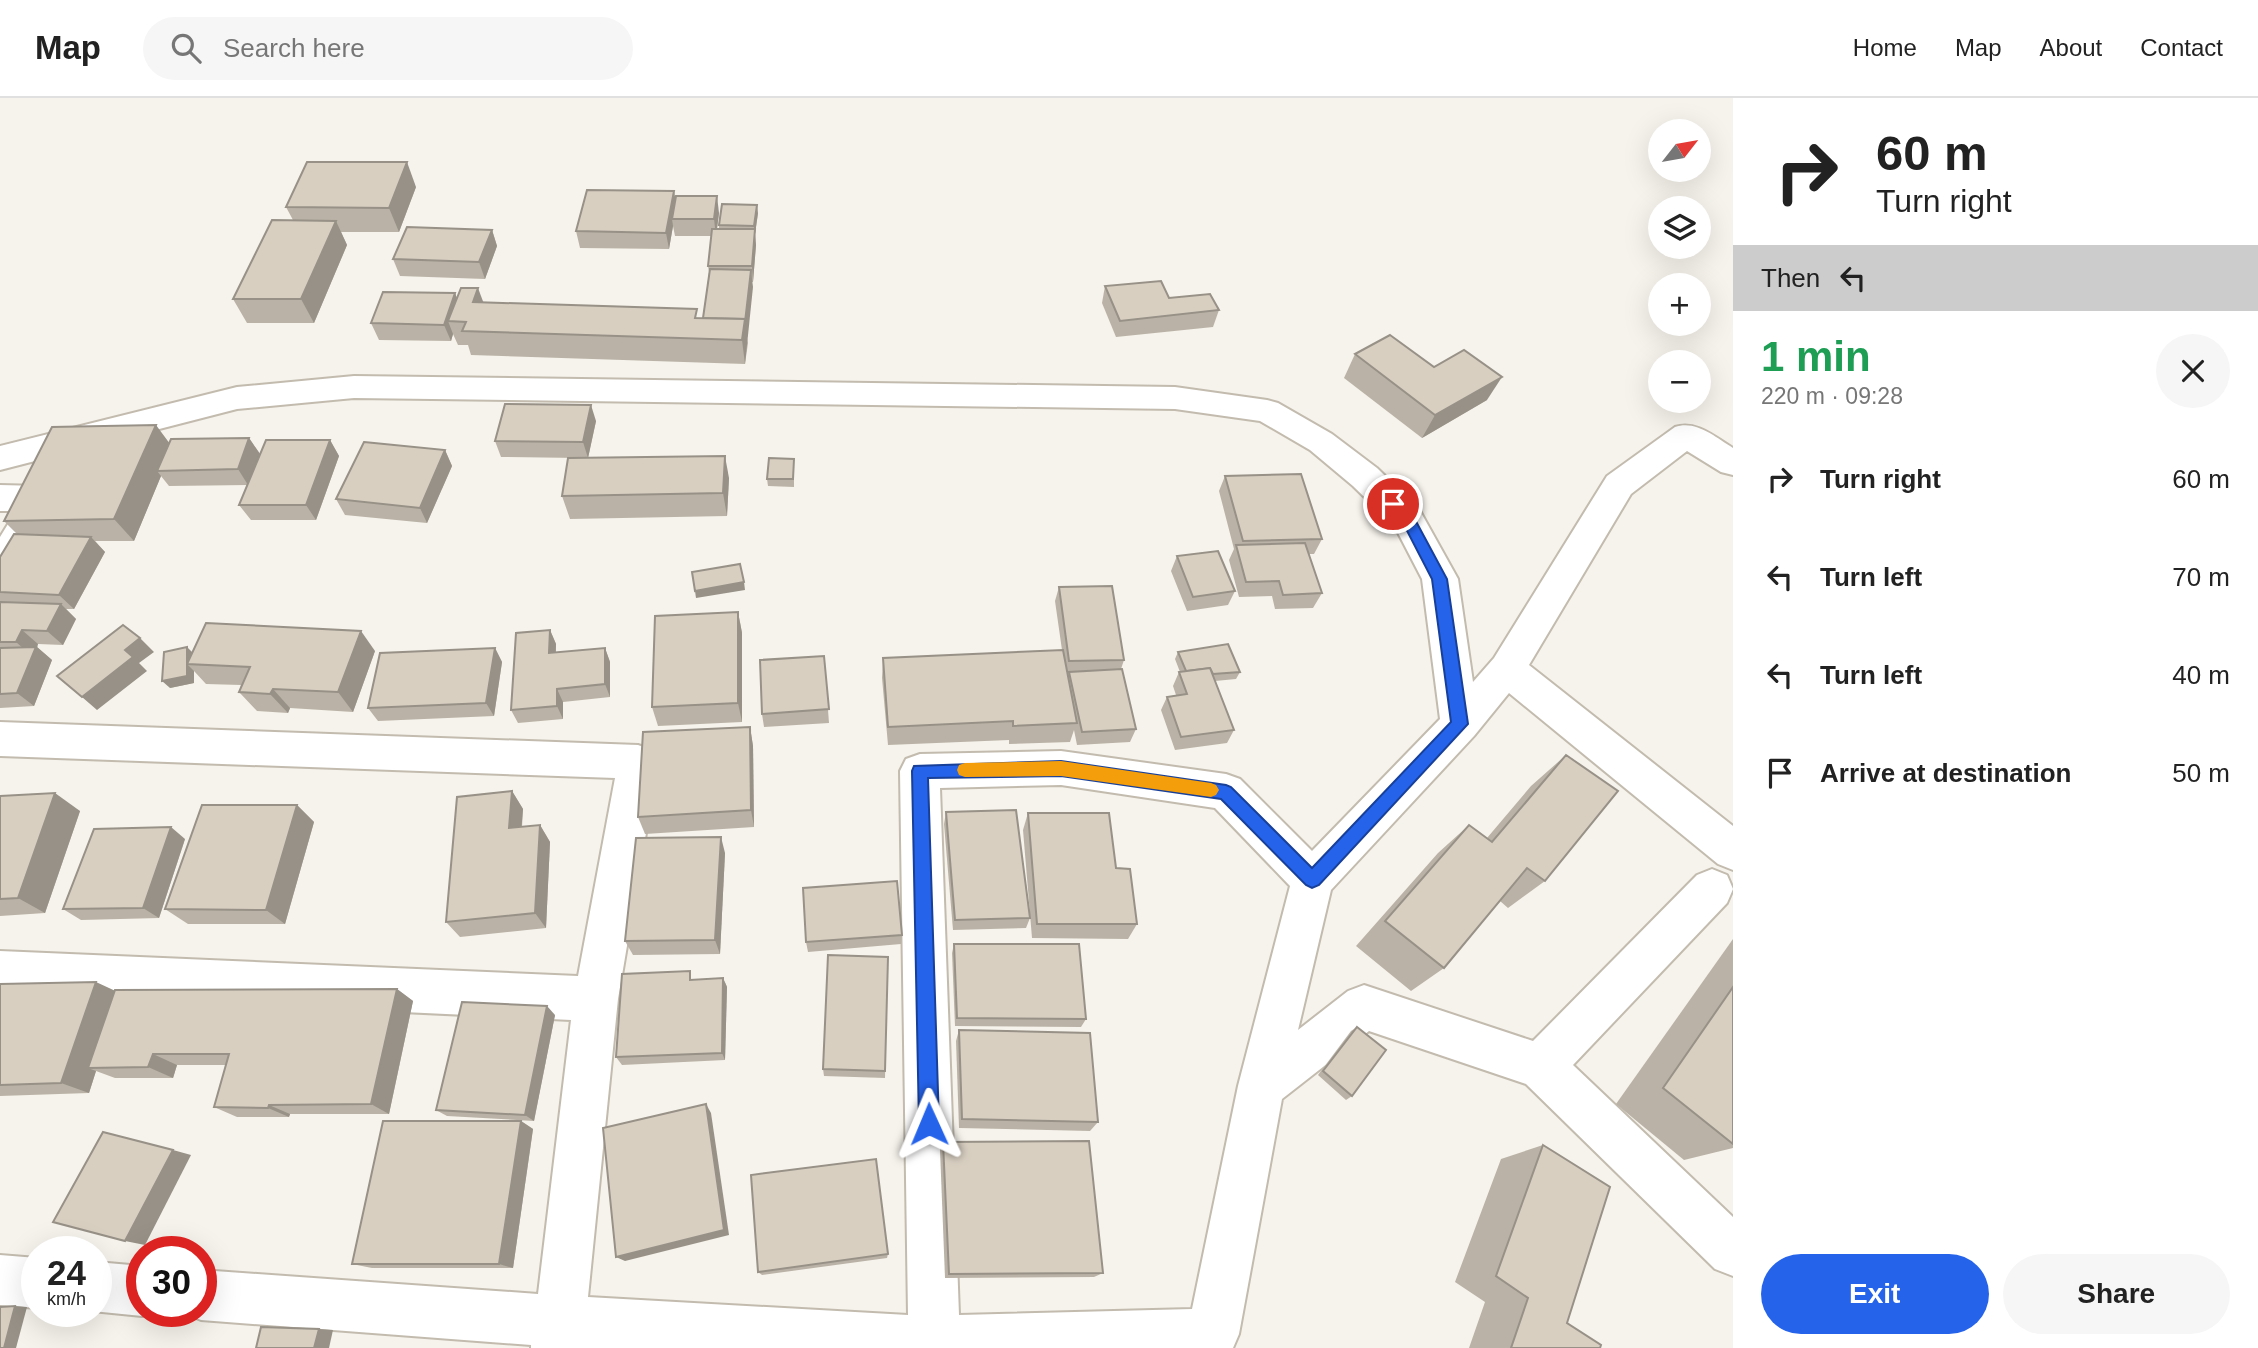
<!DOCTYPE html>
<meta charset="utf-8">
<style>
body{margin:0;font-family:Helvetica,sans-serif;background:#f6f6f6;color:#222;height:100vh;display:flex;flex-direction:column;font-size:26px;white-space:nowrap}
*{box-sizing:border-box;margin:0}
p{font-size:23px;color:#767676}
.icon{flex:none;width:38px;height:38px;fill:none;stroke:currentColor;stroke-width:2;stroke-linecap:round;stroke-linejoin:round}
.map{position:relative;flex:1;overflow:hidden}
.details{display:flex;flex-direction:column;background:#fff;width:525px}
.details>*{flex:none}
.hud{background:#fff;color:#222;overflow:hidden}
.needle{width:46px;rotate:59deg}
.controls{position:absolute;left:1648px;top:21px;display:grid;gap:14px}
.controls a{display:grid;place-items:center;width:63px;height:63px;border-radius:50%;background:#fff;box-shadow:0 7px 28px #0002;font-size:35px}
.speed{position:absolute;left:21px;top:1138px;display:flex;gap:14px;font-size:35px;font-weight:700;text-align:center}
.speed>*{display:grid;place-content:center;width:91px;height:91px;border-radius:50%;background:#fff;box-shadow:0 7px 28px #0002;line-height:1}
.speed small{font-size:18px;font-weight:400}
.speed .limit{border:10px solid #d22;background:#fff;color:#111}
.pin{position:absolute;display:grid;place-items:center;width:60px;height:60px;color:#fff;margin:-30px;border:4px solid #fff;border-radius:50%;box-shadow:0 2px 7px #0007}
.me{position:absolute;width:77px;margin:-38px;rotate:359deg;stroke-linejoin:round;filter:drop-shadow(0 0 5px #0008)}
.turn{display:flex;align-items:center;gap:24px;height:147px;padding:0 28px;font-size:32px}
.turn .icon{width:91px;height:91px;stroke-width:2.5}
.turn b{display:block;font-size:49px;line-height:60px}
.then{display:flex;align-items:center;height:66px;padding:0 28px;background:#0003;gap:14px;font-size:26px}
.round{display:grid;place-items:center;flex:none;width:74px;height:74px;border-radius:37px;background:#f6f6f6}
.headline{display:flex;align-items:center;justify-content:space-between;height:119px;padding:0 28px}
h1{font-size:42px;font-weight:800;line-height:52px;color:#1e9e55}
.action{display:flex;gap:14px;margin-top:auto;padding:14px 28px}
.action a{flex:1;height:80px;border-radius:42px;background:#2563eb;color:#fff;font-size:28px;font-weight:800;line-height:80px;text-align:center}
.action a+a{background:#f6f6f6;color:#222}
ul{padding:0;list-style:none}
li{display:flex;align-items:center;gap:21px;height:98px;padding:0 28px}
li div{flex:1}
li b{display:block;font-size:26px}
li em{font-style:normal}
header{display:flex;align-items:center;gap:42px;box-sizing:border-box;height:98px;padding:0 35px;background:#fff;border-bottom:2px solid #e0e0e0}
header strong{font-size:33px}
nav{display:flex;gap:38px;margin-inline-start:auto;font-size:24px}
.search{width:490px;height:63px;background:#f6f6f6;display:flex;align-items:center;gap:18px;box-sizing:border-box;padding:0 24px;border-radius:38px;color:#767676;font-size:26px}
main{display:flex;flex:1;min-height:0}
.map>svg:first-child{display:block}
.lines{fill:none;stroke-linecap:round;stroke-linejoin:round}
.minor-casing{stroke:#c2bbae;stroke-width:4}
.minor{fill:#fff;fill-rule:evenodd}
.wall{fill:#bab2a6}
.shaded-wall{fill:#979187}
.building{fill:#d8cfc1;stroke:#979187;stroke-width:2}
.route{fill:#2563eb;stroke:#184099;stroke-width:2}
.slow{fill:#f59e0b}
</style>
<header>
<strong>Map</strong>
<div class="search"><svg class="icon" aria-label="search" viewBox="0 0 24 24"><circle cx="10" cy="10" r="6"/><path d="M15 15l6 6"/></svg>Search here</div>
<nav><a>Home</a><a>Map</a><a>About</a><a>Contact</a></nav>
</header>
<main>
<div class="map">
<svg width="1733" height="1250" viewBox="0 0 1733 1250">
<rect width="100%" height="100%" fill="#f6f3ec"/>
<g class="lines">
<defs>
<g id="minor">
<path d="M354,278L1175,289L1267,302L1278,305L1332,336L1377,370L1419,411L1458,481L1473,584L1494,560L1607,378L1675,329C1696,322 1715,339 1733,350V377L1721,374L1687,353L1631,396L1529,567L1733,728V772L1718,766L1509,595L1474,638L1331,792L1298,932L1348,893L1364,887L1533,943L1697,777L1712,771L1727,777L1733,791L1727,805L1573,967L1733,1119V1178L1715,1171L1526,986L1369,933L1282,1001L1239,1236L1233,1250H531V1247L201,1222L183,1215L182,1213H201V1172L538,1196L571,922L0,895V853L578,878L615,680L0,658V624L638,647L652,652L658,664L618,901L588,1199L908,1217L900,673L906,661L920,656L1061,653L1226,676L1240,681L1312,753L1440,621L1422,481L1395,429L1353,388L1310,352L1260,323L1175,311L354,300L237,311L0,372V348L237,289ZM1061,687L1215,710L1290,788L1238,988L1192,1211L959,1217L940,690Z"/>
<path d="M0,387L41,388L53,392L58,401L12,479L0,483V439L16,413H0Z"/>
<path d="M0,1157L37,1160V1210L0,1207Z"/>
<path d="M96,1164L142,1168V1213H156L142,1218L92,1213H96Z"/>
</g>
</defs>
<use href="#minor" class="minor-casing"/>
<use href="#minor" class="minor"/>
</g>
<g class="wall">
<path d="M416,89L399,134H341L347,147L314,225H247L233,201L293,122L286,109Z"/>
<path d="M675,101L719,115L717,131H719V127L758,115L755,136L756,147L753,184H752L747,240L748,245L745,266L471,257L468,247H458L453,236L451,243L379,242L371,225L455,195L457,200L483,205L703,220L709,174L708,168L711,138H675L673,128L669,151L580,150L576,133Z"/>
<path d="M492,132L497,148L485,181L400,178L393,161Z"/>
<path d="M1105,188L1169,200L1219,212L1213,229L1116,239L1102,205Z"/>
<path d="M1355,256L1434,269L1487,302L1422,340L1344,280Z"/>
<path d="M596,323L588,360L729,380L727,418L570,421L562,398L579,360L501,359L495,343Z"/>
<path d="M249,340L260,356L254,372L330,342L339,358L316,422H251L239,407L248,387L169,388L161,378L134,443H95L105,454L74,511H66L76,521L63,547L38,546L37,549L52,562L34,608L0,610V459L17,436L4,423L169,345Z"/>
<path d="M445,352L452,368L427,425L345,417L336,401Z"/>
<path d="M794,369V389L768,388L767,381Z"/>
<path d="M1225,378L1322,441L1314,456H1309L1322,495L1313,510L1275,511L1272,498L1239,499L1229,462L1234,451L1219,393Z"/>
<path d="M1177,458L1235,493L1228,507L1187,513L1171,473Z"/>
<path d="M1059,489L1124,562L1121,571L1136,631L1130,644L1077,647L1074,632L1070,644L1009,646V642L888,647L882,580L883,560L1062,552L1055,503Z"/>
<path d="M738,514L742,535V624L658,628L652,609Z"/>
<path d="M550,532L556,546V555L605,550L610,564V599L563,604V621L518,625L511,612Z"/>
<path d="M495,550L502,564L494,618L378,623L368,610Z"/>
<path d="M375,553L353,614L290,610L288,615L257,613L239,594L241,587L206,586L194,573V585L170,590L192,554Z"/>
<path d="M1178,554L1240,574L1236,581L1215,583L1234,632L1227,645L1175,652L1161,612L1167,599L1176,597L1173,588L1179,574H1180L1175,561Z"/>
<path d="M824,558L829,625L764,629L762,616Z"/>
<path d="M750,629L753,648L754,729L645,736L638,719Z"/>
<path d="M1566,657L1545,783L1508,810L1500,803L1444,870L1411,893L1356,848L1438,755L1469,727L1487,740L1531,688Z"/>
<path d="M512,693L523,711L522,729L540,727L550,744L546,830L460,839L446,824Z"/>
<path d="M0,698L80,713L45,815L0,818Z"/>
<path d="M297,707L314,724L285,826H188L165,811Z"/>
<path d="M946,714L1030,820L1026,830L953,832L944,726Z"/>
<path d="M1028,715L1137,826L1128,841L1032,840L1023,732Z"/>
<path d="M185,741L159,820L81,822L63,811Z"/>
<path d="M725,755L720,856L633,857L625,843Z"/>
<path d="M902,837L901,846L808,854L806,844Z"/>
<path d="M1733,841V1050L1684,1062L1616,1006Z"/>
<path d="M954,846L1086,921L1081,929L955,928L952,855Z"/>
<path d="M888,859L885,980L824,978L823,971Z"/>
<path d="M723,880L727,889L725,962L622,967L616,959L694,882Z"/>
<path d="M0,886L115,893L397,891L413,903L389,1016H290L289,1019H237L214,1009L226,967H177L173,980H115L96,973L89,995L0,998Z"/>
<path d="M555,917L534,1023L447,1018L436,1012Z"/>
<path d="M1357,929L1352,998L1346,1002L1318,977L1351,933Z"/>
<path d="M959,932L1098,1024L1090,1033L959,1030L956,943Z"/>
<path d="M521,1023L533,1031L513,1170H372L352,1166Z"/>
<path d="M943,1044L1103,1175L1094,1179L945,1180L940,1052Z"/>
<path d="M1543,1047L1567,1225L1600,1250H1469L1485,1204L1455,1184L1501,1061Z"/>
<path d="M888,1156L887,1160L762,1177L758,1174Z"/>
</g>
<g class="shaded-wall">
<path d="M407,64L416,89L399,134L389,110Z"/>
<path d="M674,93L677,110L672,121L673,128L669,151L666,135Z"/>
<path d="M717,98L719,115L716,138L714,121Z"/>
<path d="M757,107L758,115L755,136L756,147L753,184L752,168L754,128Z"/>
<path d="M336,123L347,147L314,225L301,201Z"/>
<path d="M492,132L497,148L485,181L479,164Z"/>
<path d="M751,172L753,189L745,266L742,242Z"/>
<path d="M478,190L487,214L473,204Z"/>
<path d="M455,195L461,212L448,223L453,236L451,243L444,227Z"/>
<path d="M1502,279L1487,302L1422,340L1435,317Z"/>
<path d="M591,307L596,323L588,360L583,344Z"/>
<path d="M156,327L173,350L157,373L161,378L134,443L114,421Z"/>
<path d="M249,340L260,356L248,387L238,371Z"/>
<path d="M330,342L339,358L316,422L306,407Z"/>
<path d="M445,352L452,368L427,425L420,410Z"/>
<path d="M725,358L729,380L727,418L723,395Z"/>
<path d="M91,439L105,454L74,511L59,497Z"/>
<path d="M744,484L745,492L696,500L695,493Z"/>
<path d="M61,506L76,521L63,547L47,533Z"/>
<path d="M738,514L742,535V624L738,605Z"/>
<path d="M22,532L38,546L37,549L52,562L34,608L17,595L32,558L16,544Z"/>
<path d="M550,532L556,546L555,569L549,555Z"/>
<path d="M361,533L375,553L353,614L338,594Z"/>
<path d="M140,540L154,554L139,565L147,573L97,612L82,599L125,552Z"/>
<path d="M187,549L194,556L187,566Z"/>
<path d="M495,550L502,564L494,618L486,605Z"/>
<path d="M605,550L610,564V599L605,586Z"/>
<path d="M187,566L194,573V585L170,590L162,583Z"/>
<path d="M273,591L290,610L288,615L270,596Z"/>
<path d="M557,591L563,604V621L557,608Z"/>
<path d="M750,629L753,648L754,729L751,712Z"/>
<path d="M512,693L523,711L520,747L509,730Z"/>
<path d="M55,695L80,713L45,815L18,800Z"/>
<path d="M297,707L314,724L285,826L266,812Z"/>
<path d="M540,727L550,744L546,830L535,815Z"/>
<path d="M171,729L185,741L159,820L143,810Z"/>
<path d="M721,739L725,755L720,856L715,842Z"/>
<path d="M723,880L727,889L725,962L722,955Z"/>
<path d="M96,884L122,896L88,970L96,973L89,995L61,985Z"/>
<path d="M397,891L413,903L389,1016L371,1006Z"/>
<path d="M547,908L555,917L534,1023L525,1017Z"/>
<path d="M153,956L177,967L173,980L148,969Z"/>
<path d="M706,1006L711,1015L729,1137L625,1163L616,1159Z"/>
<path d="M269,1007L290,1016L289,1019L268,1010Z"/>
<path d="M521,1023L533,1031L513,1170L499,1166Z"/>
<path d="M173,1052L191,1057L145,1147L125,1143Z"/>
<path d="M15,1208L27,1209L16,1250H4Z"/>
<path d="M319,1231L333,1232L329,1250H314Z"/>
</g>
<g class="building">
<path d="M307,64H407L389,110L286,109Z"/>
<path d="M587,92L674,93L666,135L576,133Z"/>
<path d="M676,98H717L714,121H672Z"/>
<path d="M722,106L757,107L754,128L719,127Z"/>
<path d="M272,122L336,123L301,201H233Z"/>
<path d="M407,129L492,132L479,164L393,161Z"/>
<path d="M712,131H755L752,168H708Z"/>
<path d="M710,171L751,172L745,224V221L703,220Z"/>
<path d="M1161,183L1169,200L1210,196L1219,212L1120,223L1105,188Z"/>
<path d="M461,190H478L473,204L697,211L695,220L745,221L742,242L462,233L466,224L448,223Z"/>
<path d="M383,194L455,195L444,227L371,225Z"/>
<path d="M1390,237L1434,269L1464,252L1502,279L1435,317L1355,256Z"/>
<path d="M505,306L591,307L583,344L495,343Z"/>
<path d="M156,327L114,421L4,423L52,329Z"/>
<path d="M249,340L238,371L157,373L171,341Z"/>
<path d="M266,342H330L306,407H239Z"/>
<path d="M364,344L445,352L420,410L336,401Z"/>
<path d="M725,358L723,395L562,398L568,360Z"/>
<path d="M769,360L794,361L793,381H767Z"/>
<path d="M1301,376L1322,441L1243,443L1225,378Z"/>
<path d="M14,436L91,439L59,497L0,494V459Z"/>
<path d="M1305,445L1322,495L1283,497L1279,483L1246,484L1236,447Z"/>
<path d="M1218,453L1235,493L1193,499L1177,458Z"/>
<path d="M740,466L744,484L695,493L692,474Z"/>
<path d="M1112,488L1124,562L1069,563L1059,489Z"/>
<path d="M0,504L61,506L47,533L22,532L16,544H0Z"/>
<path d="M738,514V605L652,609L655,518Z"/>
<path d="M206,525L361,533L338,594L273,591L270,596L239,594L250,569L187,566Z"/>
<path d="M123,527L140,540L125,552L133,559L82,599L57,578Z"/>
<path d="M550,532L549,555L605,550V586L557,591V608L511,612L516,535Z"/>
<path d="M1228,546L1240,574L1213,576L1210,570L1186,573L1178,554Z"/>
<path d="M36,549L17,595L0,596V550Z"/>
<path d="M187,549V578L162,583L164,554Z"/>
<path d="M495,550L486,605L368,610L380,555Z"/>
<path d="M1063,552L1077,625L1013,628V623L888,629L883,560Z"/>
<path d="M824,558L829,611L762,616L760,562Z"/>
<path d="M1210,570L1234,632L1181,639L1167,599L1187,596L1179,574Z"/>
<path d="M1122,571L1136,631L1082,634L1069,574Z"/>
<path d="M750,629L751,712L638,719L643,634Z"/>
<path d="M1566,657L1618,693L1545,783L1527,770L1444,870L1385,823L1469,727L1492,744Z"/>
<path d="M512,693L509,730L540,727L535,815L446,824L457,699Z"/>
<path d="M55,695L18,800L0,801V698Z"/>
<path d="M202,707H297L266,812L165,811Z"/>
<path d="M1016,712L1030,820L955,822L946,714Z"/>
<path d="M1028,715H1109L1116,770L1130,771L1137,826H1037Z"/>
<path d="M171,729L143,810L63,811L94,731Z"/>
<path d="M721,739L715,842L625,843L636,740Z"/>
<path d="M897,783L902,837L806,844L803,790Z"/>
<path d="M954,846H1079L1086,921L957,920Z"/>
<path d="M828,857L888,859L885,973L823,971Z"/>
<path d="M690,873V882L723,880L722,955L616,959L622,876Z"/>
<path d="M96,884L61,985L0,987V886Z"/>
<path d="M1733,889V1046L1663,990Z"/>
<path d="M397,891L371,1006L269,1007L268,1010L214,1009L229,956H153L148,969L88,970L115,892Z"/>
<path d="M462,904L547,908L525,1017L436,1012Z"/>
<path d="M1357,929L1386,952L1352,998L1323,973Z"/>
<path d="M959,932L1090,935L1098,1024L962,1021Z"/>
<path d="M706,1006L724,1132L616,1159L603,1030Z"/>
<path d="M383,1023H521L499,1166H352Z"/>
<path d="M103,1034L173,1052L125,1143L53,1124Z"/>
<path d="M1089,1043L1103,1175L949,1176L943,1044Z"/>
<path d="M1543,1047L1610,1089L1567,1225L1601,1247L1600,1250H1511L1528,1200L1496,1178Z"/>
<path d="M876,1061L888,1156L758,1174L751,1077Z"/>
<path d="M15,1208L4,1250H0V1209Z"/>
<path d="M261,1229L319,1231L314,1250H256Z"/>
</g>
<path class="route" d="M1393,401L1412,416L1447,481L1468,626L1319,787L1312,790L1306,787L1221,701L1061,678L928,680L939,1026L936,1033L929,1036L922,1033L919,1026L912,673L914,668L1061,663L1226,687L1231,689L1312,770L1451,624L1432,481L1402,423L1386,406Z"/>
<path class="slow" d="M1061,663L1211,685L1216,687L1219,692L1216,697L1211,699L1061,678L965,679L959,677L957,672L959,667L965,665Z"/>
</svg>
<div class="controls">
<a><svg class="needle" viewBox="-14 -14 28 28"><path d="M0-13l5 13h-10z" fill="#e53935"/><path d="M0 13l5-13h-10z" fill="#767676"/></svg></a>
<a><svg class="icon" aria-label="layers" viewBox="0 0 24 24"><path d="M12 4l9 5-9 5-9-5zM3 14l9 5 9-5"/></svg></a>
<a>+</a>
<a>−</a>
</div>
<div class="speed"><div>24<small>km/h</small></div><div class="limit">30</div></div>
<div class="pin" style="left:1393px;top:406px;background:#d93025"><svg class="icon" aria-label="arrive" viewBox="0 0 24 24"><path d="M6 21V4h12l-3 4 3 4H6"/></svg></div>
<svg class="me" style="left:929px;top:1026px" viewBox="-20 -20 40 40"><path d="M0-17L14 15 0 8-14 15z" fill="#2563eb" stroke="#fff" stroke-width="4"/></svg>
</div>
<section class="details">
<div class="hud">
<div class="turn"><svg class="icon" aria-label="right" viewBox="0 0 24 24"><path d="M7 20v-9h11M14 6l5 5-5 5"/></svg><div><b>60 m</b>Turn right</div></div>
<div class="then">Then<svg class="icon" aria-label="left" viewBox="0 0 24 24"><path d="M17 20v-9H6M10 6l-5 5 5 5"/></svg></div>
</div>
<div class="headline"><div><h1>1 min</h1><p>220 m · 09:28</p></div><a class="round"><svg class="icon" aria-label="close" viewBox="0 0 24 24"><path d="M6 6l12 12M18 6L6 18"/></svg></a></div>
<ul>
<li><svg class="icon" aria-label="right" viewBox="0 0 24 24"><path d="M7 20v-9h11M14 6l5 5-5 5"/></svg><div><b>Turn right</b></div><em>60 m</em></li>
<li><svg class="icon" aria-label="left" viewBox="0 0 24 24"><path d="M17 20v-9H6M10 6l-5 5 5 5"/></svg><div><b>Turn left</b></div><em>70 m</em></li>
<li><svg class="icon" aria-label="left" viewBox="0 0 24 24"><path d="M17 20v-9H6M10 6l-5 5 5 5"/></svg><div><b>Turn left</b></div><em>40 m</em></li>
<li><svg class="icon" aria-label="arrive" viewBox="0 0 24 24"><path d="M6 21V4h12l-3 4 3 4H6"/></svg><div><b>Arrive at destination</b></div><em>50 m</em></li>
</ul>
<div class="action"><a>Exit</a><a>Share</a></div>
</section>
</main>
